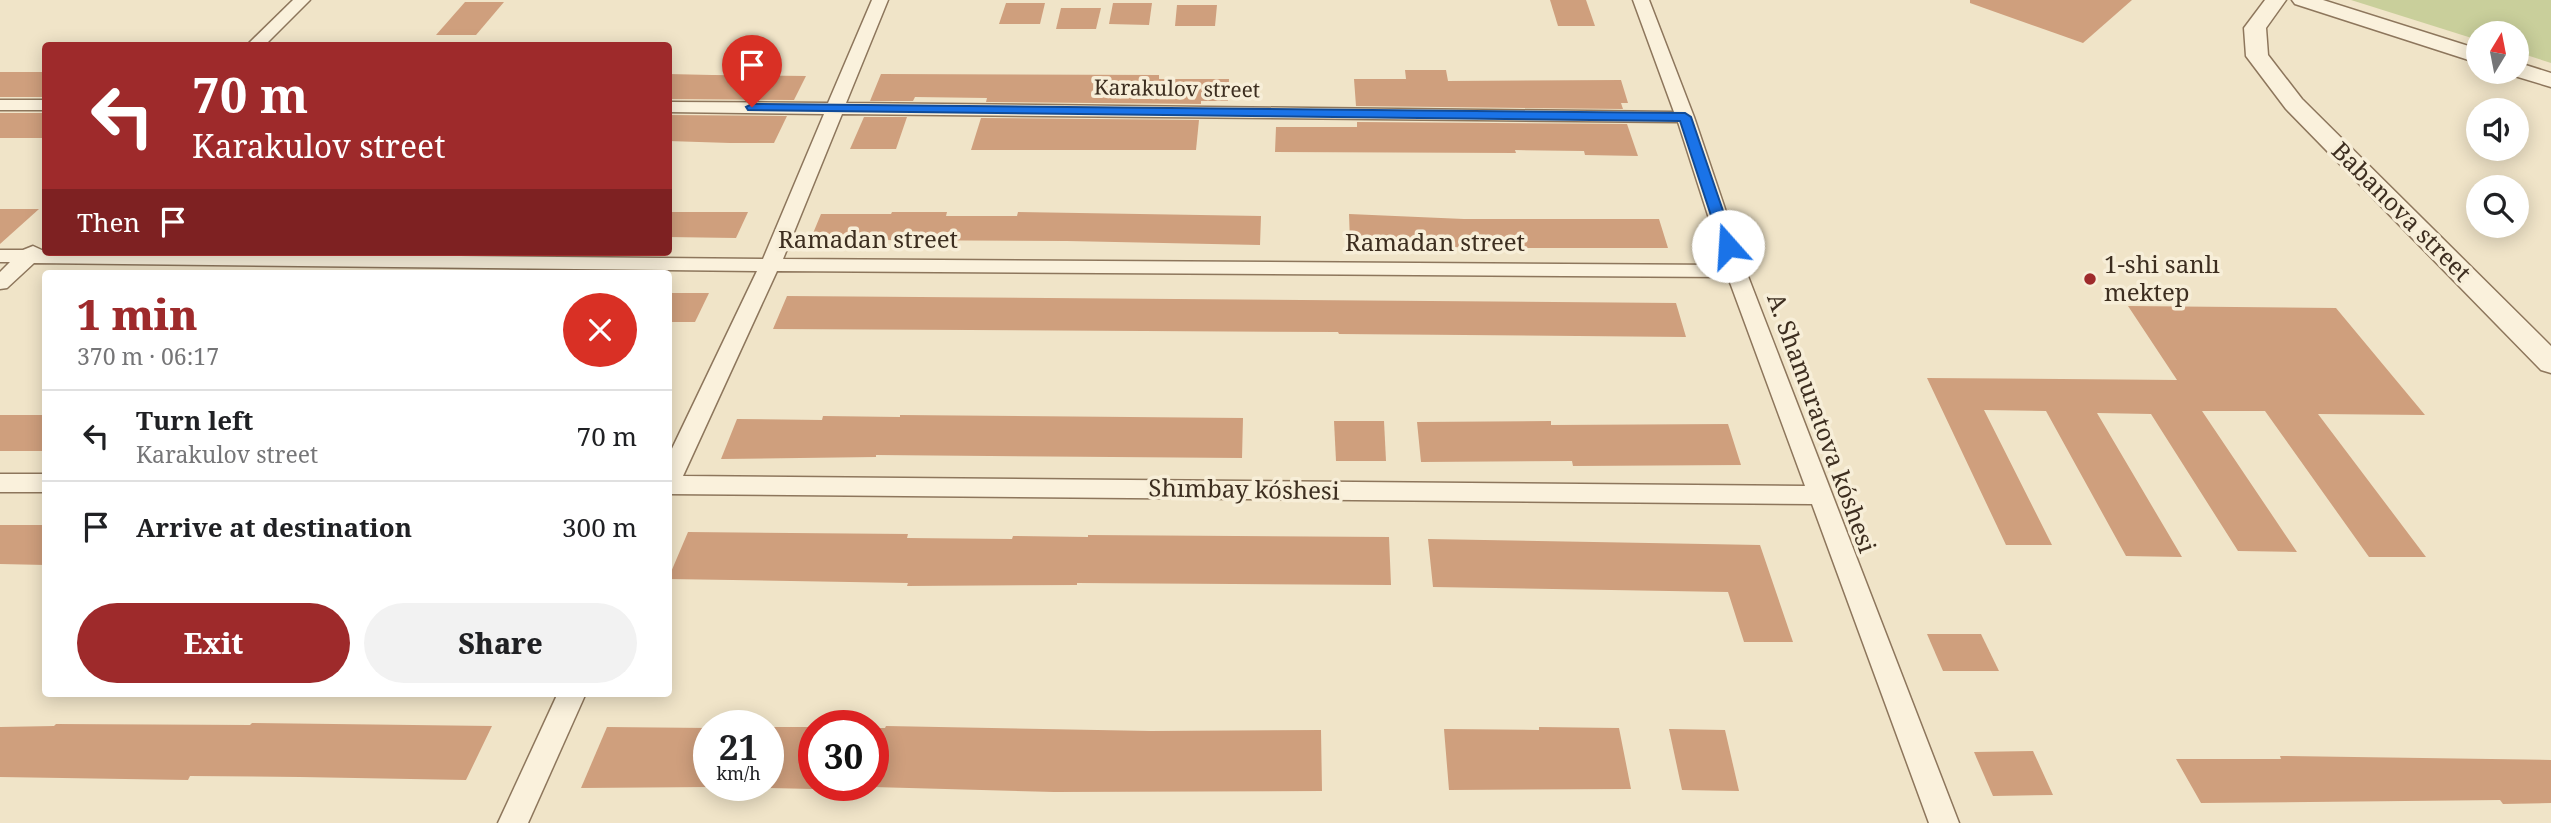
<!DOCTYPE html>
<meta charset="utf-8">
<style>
body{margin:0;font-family:"Noto Serif",serif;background:#f2f2f2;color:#202124;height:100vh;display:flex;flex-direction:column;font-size:26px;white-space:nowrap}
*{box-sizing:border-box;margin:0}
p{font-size:23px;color:#757577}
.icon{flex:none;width:38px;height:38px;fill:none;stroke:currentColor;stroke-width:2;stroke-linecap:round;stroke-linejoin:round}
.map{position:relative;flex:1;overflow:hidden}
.sheet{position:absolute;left:42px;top:270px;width:630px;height:427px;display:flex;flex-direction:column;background:#fff;border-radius:7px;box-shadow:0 4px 18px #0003}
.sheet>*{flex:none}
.guide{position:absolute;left:42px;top:42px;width:630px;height:214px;border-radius:7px;box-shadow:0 4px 18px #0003;background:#9e2a2b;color:#fff;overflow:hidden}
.needle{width:46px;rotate:10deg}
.tools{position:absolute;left:2466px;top:21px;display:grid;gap:14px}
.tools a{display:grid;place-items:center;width:63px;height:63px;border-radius:50%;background:#fff;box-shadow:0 4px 18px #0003;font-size:35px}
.speed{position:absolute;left:693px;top:710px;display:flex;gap:14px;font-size:35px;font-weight:700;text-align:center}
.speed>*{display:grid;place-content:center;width:91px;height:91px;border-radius:50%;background:#fff;box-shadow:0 4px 18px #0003;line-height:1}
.speed small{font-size:18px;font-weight:400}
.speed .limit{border:10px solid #d22;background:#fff;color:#111}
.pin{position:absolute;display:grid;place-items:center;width:60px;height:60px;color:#fff;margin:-72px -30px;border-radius:50% 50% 50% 0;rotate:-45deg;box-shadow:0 0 7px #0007}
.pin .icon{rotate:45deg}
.me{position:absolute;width:77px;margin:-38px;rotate:341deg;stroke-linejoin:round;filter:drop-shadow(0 0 5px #0008)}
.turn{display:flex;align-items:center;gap:24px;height:147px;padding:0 35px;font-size:32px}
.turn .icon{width:91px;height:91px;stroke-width:2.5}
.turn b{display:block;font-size:49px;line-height:60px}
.then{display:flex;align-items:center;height:66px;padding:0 35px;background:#0003;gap:14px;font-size:26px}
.round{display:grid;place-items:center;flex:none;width:74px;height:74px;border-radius:37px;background:#f2f2f2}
.overview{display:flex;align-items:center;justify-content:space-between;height:119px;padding:0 35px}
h1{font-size:42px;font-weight:800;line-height:52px;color:#9e2a2b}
.primary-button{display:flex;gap:14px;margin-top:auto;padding:14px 35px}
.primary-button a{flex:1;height:80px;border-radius:42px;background:#9e2a2b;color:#fff;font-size:28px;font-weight:800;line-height:80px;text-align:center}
.primary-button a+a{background:#f2f2f2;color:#202124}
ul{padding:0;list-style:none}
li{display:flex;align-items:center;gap:21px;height:91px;padding:0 35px;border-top:2px solid #e0e0e0}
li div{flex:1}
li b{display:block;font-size:26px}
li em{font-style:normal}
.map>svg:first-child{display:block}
.green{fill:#c9cf9b}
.building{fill:#cf9f7d}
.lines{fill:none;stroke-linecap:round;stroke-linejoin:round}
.minor-casing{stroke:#8d765c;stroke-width:3}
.tertiary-casing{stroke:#8d765c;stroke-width:3}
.minor{fill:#faf1dc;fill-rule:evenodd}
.tertiary{fill:#faf1dc;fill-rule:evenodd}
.route{fill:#1a73e8;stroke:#114b97;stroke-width:2}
.poi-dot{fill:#9e2a2b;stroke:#f7eed8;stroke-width:2.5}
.labels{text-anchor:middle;stroke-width:7;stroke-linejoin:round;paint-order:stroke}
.far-street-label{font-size:21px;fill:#3d2e20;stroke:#f7eed8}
.street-label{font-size:24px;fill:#3d2e20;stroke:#f7eed8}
.poi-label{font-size:24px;fill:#3d2e20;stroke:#f7eed8;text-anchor:start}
</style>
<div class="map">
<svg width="2551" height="823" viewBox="0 0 2551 823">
<rect width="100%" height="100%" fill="#f0e4c8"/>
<path class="green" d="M2351,0H2551V63L2517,52L2516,33H2478V40Z"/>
<g class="building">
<path d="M1550,0H1586L1595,26H1558Z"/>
<path d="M1970,0H2132L2083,43L1970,3Z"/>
<path d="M465,2H504L476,35H436Z"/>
<path d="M1006,3H1045L1040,24H999Z"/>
<path d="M1113,3H1152L1149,25L1109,24Z"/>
<path d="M1177,5H1217L1215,26H1175Z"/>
<path d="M1061,8H1101L1096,29H1056Z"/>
<path d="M1405,70H1446L1448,81L1621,80L1628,103H1621L1623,109L1356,106L1354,79H1406Z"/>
<rect x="0" y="72" width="46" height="25"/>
<path d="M668,74L712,75L806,76L794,100L668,99Z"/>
<path d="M881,74L1159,75V79H1229L1228,101H1201V104L986,102L987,98L915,97L913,101H870Z"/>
<rect x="0" y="113" width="46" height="25"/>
<path d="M668,115L787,116L774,143H730L668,141Z"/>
<path d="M864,117H907L896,149H850Z"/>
<path d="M981,118L1199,120L1196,150H971Z"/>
<path d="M1357,122L1627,124L1638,156L1585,155L1584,151L1515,150L1516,153L1275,152L1276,127H1357Z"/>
<path d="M0,209H39L0,244Z"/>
<path d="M668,212H748L736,238L668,237Z"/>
<path d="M892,212H947L946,216H1017L1018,212L1261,216L1260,245L1067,241L867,240L865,243H809L821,214H891Z"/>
<path d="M1349,214L1464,219H1659L1668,248H1477L1350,243Z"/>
<path d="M668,293H709L695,322H668Z"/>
<path d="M787,296L1676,303L1686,337L1339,334L1338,332L773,329Z"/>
<path d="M2128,306L2336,308L2425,415L2318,414L2426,557H2369L2265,411H2202L2297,552L2238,551L2151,414L2097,413L2182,557L2126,556L2046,411L1984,410L2052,545H2006L1927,378L2177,380Z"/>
<rect x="0" y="415" width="46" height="36"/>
<path d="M900,415L1243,418L1242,458L876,455V457L721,459L737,419L822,420L823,416L900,417Z"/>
<path d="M1334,421H1384L1386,461H1336Z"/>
<path d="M1551,421V425L1728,424L1741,465L1573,466L1572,461L1421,462L1417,422Z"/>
<path d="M0,525H46V565L0,564Z"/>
<path d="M688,532L908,534L907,538L1012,539L1013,536L1088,537V535L1389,537L1391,585L1077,583V585L907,586L908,583L668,579Z"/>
<path d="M1428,539L1760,545L1793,642H1744L1728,592L1433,587Z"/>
<path d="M1927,634H1981L1999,671H1943Z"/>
<path d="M252,723L492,726L466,780L300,777L190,776L188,780L0,777V727L54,726L56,724L250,725Z"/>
<path d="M886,726L1151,731L1321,730L1322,791L1054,792L873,787V728H885Z"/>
<path d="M607,727L709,728V787L581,788Z"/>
<path d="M768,727H814V789L768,788Z"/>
<path d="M1539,727L1619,728L1631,789L1449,790L1444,729L1539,730Z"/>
<path d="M1669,729L1725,730L1739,791L1682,790Z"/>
<path d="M2033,751L2053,795L1993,796L1974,752Z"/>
<path d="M2280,756L2551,760V803L2503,804L2500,800L2201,803L2176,759H2281Z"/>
</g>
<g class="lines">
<defs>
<g id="minor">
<path d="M293,0H310L264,46H246Z"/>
<path d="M872,0H888L846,103L1674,112L1633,0H1649L1694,117L1746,271L1959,823H1929L1812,504L668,494V457L757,271L34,263L7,288L0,289V272L10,262H0V250H23L33,246L46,252L763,259L824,114L668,112V102L828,103ZM842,114L1678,122L1724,265L783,259ZM777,271L1728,277L1805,486L683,476Z"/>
<rect x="0" y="100" width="46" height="10"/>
<rect x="0" y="474" width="46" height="18"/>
<path d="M558,693H586L528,823H498Z"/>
</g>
<g id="tertiary">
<path d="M2265,0H2286L2266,28L2268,55L2302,99L2551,346V373L2541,370L2286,109L2246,56L2244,28Z"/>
<path d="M2292,0H2323L2478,49V63L2295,4Z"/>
<path d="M2516,62L2551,73V87L2508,74L2507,72H2516Z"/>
</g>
</defs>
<use href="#minor" class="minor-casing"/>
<use href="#tertiary" class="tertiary-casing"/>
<use href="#minor" class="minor"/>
<use href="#tertiary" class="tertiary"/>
</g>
<path class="route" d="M752,104L1685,113L1691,117L1735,246L1728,250L1721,246L1680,121L748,110L746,107Z"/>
<circle class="poi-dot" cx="2090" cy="279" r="7"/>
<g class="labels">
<g class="far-street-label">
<text transform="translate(1177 89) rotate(1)" y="7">Karakulov street</text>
</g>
<g class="street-label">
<text transform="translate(2401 212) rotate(45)" y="8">Babanova street</text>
<text x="868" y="248">Ramadan street</text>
<text x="1435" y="251">Ramadan street</text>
<text transform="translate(1821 423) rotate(70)" y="8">A. Shamuratova kóshesi</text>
<text transform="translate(1244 490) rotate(1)" y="8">Shımbay kóshesi</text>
</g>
<g class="poi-label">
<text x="2104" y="273">1-shi sanlı<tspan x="2104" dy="28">mektep</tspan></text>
</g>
</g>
</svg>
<div class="tools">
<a><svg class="needle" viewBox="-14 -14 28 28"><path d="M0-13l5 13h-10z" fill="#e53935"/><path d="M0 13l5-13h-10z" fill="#757577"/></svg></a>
<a><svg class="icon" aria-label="sound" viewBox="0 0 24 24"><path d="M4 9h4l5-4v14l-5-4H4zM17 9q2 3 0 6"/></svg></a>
<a><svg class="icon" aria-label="search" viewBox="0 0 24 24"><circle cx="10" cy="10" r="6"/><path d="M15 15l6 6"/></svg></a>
</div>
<div class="speed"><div>21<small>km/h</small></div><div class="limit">30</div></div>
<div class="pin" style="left:752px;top:107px;background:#d93025"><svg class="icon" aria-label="arrive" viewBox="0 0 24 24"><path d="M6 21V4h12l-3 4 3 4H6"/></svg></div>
<svg class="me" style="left:1728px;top:246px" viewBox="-20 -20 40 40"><circle r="19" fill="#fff"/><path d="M0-13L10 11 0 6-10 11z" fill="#1a73e8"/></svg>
<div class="guide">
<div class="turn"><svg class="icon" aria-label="left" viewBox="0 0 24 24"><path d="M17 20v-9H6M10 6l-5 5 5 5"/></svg><div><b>70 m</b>Karakulov street</div></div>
<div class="then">Then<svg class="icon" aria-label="arrive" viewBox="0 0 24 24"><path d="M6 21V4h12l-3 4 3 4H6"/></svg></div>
</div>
<section class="sheet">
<div class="overview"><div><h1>1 min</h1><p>370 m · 06:17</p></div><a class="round" style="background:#d93025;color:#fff"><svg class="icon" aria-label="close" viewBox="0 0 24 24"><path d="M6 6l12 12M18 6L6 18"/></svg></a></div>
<ul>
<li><svg class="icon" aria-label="left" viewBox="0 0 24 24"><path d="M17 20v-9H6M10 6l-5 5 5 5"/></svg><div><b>Turn left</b><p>Karakulov street</p></div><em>70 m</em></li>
<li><svg class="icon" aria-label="arrive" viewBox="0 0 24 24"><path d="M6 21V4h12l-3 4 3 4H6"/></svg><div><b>Arrive at destination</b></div><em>300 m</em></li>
</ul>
<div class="primary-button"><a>Exit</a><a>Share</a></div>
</section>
</div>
